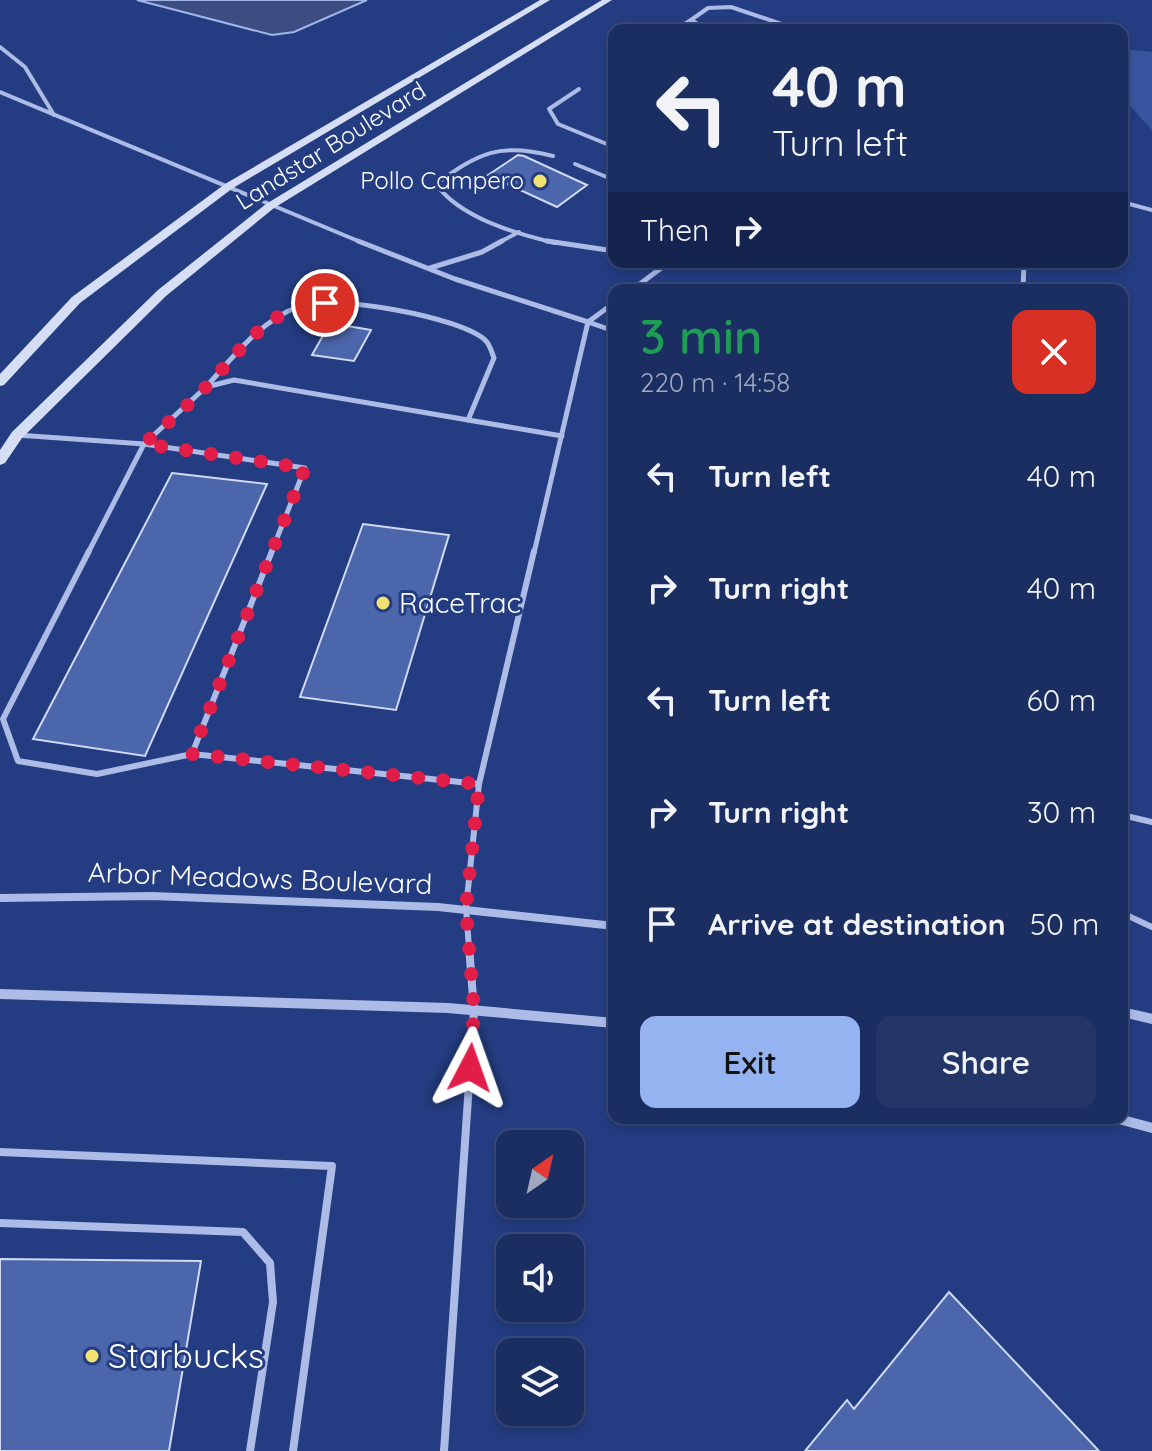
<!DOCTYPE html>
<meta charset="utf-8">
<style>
body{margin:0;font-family:Quicksand,sans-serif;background:#243668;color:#f1f3f6;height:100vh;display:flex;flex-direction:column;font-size:30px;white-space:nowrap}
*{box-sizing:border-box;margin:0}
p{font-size:26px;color:#a0a8be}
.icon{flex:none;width:44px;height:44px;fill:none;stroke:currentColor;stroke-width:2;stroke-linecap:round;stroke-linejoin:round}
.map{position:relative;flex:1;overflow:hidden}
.drawer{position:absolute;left:608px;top:284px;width:520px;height:840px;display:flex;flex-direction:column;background:#1b2e62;border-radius:16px;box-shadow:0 4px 12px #0003,0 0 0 2px #394a77}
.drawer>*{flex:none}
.hud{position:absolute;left:608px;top:24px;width:520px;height:244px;border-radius:16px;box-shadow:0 4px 12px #0003,0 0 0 2px #394a77;background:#1b2e62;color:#f1f3f6;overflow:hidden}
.needle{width:52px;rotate:34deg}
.buttons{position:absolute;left:496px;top:1130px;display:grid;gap:16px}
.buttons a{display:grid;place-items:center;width:88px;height:88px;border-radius:16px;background:#1b2e62;box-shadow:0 4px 12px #0003,0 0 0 2px #394a77;font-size:40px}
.pin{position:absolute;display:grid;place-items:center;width:68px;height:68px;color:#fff;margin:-34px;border:4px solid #fff;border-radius:50%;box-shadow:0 2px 8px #0007}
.me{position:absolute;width:88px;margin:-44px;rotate:4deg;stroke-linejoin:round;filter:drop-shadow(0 0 6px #0008)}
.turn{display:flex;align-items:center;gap:28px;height:168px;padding:0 32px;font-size:36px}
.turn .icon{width:104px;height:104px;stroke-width:2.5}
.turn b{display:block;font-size:56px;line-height:68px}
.then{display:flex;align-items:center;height:76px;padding:0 32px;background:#0003;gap:16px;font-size:30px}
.round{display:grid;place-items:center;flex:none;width:84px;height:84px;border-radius:16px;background:#243668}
.summary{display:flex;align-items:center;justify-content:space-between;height:136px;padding:0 32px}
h1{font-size:48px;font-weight:600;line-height:60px;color:#1e9e55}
.cta{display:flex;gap:16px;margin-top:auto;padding:16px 32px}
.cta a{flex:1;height:92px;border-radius:16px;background:#95b2f1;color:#111;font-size:32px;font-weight:600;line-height:92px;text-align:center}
.cta a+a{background:#243668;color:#f1f3f6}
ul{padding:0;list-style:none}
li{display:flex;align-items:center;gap:24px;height:112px;padding:0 32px}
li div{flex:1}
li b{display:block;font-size:30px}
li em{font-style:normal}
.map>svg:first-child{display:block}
.green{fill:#3855a0}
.water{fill:#3c4e81;stroke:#a0b5e8;stroke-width:2}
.building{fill:#4c66ab;stroke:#d0daf6;stroke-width:2}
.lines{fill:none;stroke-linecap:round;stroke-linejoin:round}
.lane-far3{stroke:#acbce7;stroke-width:4}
.lane-far2{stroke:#acbce7;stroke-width:5}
.lane-far1{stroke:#acbce7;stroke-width:6}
.lane{stroke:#acbce7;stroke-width:8}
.street-far1{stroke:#acbce7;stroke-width:8}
.street{stroke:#acbce7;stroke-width:10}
.secondary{fill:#d6def6;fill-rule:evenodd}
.route{stroke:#e11d48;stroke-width:14;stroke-dasharray:0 25.2}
.poi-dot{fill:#f2e370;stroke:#243d82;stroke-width:3}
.labels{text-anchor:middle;stroke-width:6;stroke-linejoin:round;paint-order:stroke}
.far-street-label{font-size:24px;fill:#fff;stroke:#243d82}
.far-poi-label{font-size:24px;fill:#fff;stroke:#243d82;text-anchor:end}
.poi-label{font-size:28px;fill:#fff;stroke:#243d82;text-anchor:start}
.street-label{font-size:28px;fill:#fff;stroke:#243d82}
.near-poi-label{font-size:34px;fill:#fff;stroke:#243d82;text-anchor:start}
</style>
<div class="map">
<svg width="1152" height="1451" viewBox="0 0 1152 1451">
<rect width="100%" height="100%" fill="#243d82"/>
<path class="green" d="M1122,49L1152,52V130L1122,97Z"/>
<path class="water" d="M137,0H367L294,32L272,35Z"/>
<g class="building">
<path d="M518,155L524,156L587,185L557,207L488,175Z"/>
<path d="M330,323L371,330L354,361L312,355Z"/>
<path d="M172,473L267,484L145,756L33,739Z"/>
<path d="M363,524L449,535L396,710L300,697Z"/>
<path d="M0,1259L201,1261L169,1451H0Z"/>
<path d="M949,1292L1099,1451H805L847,1400L854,1409Z"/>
</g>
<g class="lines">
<g class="lane-far3">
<path d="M675,30L691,20"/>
<path d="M708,30L691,20L708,8L731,7L799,30"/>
<path d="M0,47L25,67L54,115"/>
<path d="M579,89L549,109L558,124L614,147"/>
<path d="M0,92L363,243"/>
<path d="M614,133L610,136L614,147"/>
<path d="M553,156C499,142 479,153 436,184C460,218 517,234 555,243"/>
<path d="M575,164L614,180"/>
<path d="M1122,202L1152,210"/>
<path d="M498,243L519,232"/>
</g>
<g class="lane-far2">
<path d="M358,241L455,279L588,322L614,303"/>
<path d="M547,241L614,251"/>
<path d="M644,262L661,268"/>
<path d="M430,268L482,252L502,241"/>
<path d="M632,290L669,262"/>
<path d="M1023,290L1024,262"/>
<path d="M207,386C234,356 261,320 300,306C331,294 463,317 486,341C490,345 492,353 494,358L468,420"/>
<path d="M17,435L144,444L305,468L271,553"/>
<path d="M88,553L144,444L206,387L234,380L562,436"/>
<path d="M534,553L588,322L614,331"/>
</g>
<g class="lane-far1">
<path d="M89,551L3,719L18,761L97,774L192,754"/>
<path d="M272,551L192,754L479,784L466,908L469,948"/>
<path d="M479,784L534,551"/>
<path d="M1122,815L1152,822"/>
<path d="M1122,913L1152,927"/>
</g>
<g class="lane">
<path d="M0,1152L332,1166L293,1451"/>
<path d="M0,1223L243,1232L270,1263L273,1302L250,1451"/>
<path d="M444,1451L474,1010L469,946"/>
</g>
<path class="street-far1" d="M0,898L152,896L438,907L614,926"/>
<g class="street">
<path d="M0,994L448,1008L614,1023"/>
<path d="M1122,1012L1152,1019"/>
<path d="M1115,1118L1152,1128"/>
</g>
<g class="secondary">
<path d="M540,0H550L233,188L80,303L4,385L0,386V374L72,297L225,184Z"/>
<path d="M602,0H612L274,208L166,296L22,438L5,463L0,465V450L12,432L158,290L266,204Z"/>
</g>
</g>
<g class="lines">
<path class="route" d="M325,303C271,304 242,349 208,385C188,406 166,424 144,444L305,468L192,754L479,784L466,908L474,1010L470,1068"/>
</g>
<g class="poi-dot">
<circle cx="540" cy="181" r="8"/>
<circle cx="383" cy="603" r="8"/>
<circle cx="92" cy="1356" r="8"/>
</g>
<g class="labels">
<g class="far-street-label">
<text transform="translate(331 146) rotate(-32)" y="8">Landstar Boulevard</text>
</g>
<g class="far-poi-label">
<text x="524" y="189">Pollo Campero</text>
</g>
<g class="poi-label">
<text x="399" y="613">RaceTrac</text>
</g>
<g class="street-label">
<text transform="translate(260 878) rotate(2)" y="10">Arbor Meadows Boulevard</text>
</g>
<g class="near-poi-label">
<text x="108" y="1368">Starbucks</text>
</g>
</g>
</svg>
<div class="buttons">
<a><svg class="needle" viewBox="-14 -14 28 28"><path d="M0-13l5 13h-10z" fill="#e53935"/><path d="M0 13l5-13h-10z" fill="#a0a8be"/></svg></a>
<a><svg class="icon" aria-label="sound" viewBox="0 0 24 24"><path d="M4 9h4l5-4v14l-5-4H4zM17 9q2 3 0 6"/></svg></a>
<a><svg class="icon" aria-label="layers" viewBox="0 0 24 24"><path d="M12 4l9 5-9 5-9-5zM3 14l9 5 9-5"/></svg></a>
</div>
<div class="pin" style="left:325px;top:303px;background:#d93025"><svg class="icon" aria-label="arrive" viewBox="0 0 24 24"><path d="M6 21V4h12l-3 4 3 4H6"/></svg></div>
<svg class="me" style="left:470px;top:1068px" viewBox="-20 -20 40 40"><path d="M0-17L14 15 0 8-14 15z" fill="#e11d48" stroke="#fff" stroke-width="4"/></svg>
<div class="hud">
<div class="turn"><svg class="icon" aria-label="left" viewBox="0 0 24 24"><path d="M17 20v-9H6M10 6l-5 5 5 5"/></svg><div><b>40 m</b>Turn left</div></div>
<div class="then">Then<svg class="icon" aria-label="right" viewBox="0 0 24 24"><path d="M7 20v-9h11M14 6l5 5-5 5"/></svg></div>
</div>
<section class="drawer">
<div class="summary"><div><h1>3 min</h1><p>220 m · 14:58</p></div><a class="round" style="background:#d93025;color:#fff"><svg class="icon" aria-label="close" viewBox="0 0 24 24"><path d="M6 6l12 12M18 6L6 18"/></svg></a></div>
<ul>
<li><svg class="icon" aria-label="left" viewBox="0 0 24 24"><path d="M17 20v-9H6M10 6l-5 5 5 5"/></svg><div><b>Turn left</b></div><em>40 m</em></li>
<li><svg class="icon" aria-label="right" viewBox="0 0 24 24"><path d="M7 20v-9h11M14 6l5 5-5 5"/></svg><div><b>Turn right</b></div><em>40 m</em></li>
<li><svg class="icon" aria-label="left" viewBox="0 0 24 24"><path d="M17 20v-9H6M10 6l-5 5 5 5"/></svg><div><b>Turn left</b></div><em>60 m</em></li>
<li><svg class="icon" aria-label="right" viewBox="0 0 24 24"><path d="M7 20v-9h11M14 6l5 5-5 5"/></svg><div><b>Turn right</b></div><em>30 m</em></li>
<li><svg class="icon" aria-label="arrive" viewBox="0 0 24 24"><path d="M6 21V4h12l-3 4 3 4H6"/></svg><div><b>Arrive at destination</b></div><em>50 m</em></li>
</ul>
<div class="cta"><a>Exit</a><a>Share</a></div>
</section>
</div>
